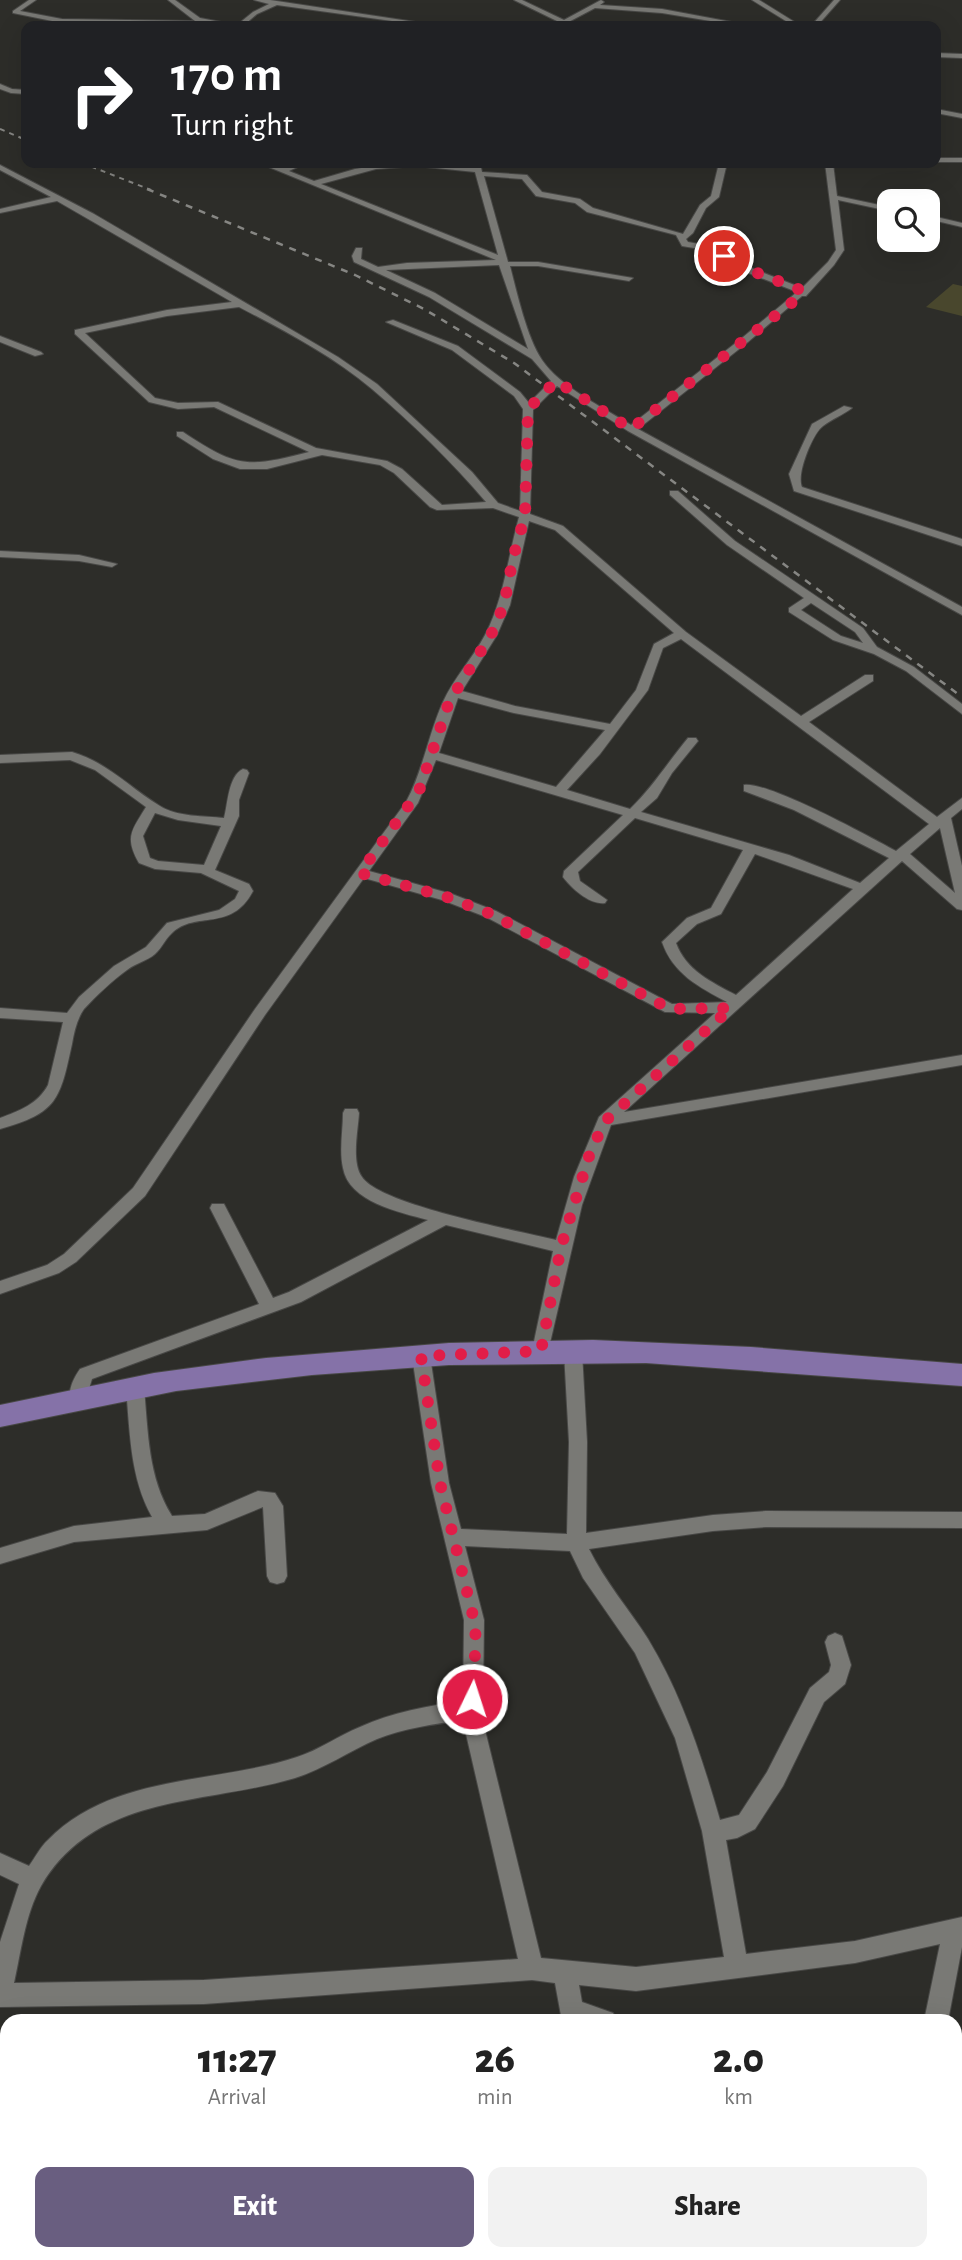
<!DOCTYPE html>
<style>
body{margin:0;font-family:"Alegreya Sans",sans-serif;background:#f2f2f2;color:#222;height:100vh;display:flex;flex-direction:column;font-size:26px;white-space:nowrap}
*{box-sizing:border-box;margin:0}
p{font-size:23px;color:#767676}
.icon{flex:none;width:38px;height:38px;fill:none;stroke:currentColor;stroke-width:2;stroke-linecap:round;stroke-linejoin:round}
.map{position:relative;flex:1;overflow:hidden}
.side{position:absolute;left:0px;top:2014px;width:962px;height:247px;display:flex;flex-direction:column;background:#fff;border-radius:21px 21px 0 0;box-shadow:0 7px 28px #0002}
.side>*{flex:none}
.guide{position:absolute;left:21px;top:21px;width:920px;height:147px;border-radius:14px;box-shadow:0 7px 28px #0002;background:#202124;color:#fff;overflow:hidden}
.tools{position:absolute;left:877px;top:189px;display:grid;gap:14px}
.tools a{display:grid;place-items:center;width:63px;height:63px;border-radius:14px;background:#fff;box-shadow:0 7px 28px #0002;font-size:35px}
.pin{position:absolute;display:grid;place-items:center;width:60px;height:60px;color:#fff;margin:-30px;border:4px solid #fff;border-radius:50%;box-shadow:0 2px 7px #0007}
.me{position:absolute;width:77px;margin:-38px;rotate:4deg;stroke-linejoin:round;filter:drop-shadow(0 0 5px #0008)}
.turn{display:flex;align-items:center;gap:24px;height:147px;padding:0 35px;font-size:32px}
.turn .icon{width:91px;height:91px;stroke-width:2.5}
.turn b{display:block;font-size:49px;line-height:60px}
.eta{display:flex;justify-content:space-evenly;align-items:center;height:119px;text-align:center}
.eta b{font-size:42px;font-weight:800;line-height:49px}
.cta{display:flex;gap:14px;margin-top:auto;padding:14px 35px}
.cta a{flex:1;height:80px;border-radius:14px;background:#695e80;color:#fff;font-size:28px;font-weight:800;line-height:80px;text-align:center}
.cta a+a{background:#f2f2f2;color:#222}
.map>svg:first-child{display:block}
.green{fill:#49472d}
.lines{fill:none;stroke-linecap:round;stroke-linejoin:round}
.minor-casing{stroke:#484846;stroke-width:2}
.primary-casing{stroke:#484846;stroke-width:2}
.minor{fill:#797975;fill-rule:evenodd}
.primary{fill:#8572a8;fill-rule:evenodd}
.rail-far1{stroke:#868683;stroke-width:2;stroke-dasharray:5 5;stroke-linecap:butt}
.rail{stroke:#868683;stroke-width:2.5;stroke-dasharray:7 7;stroke-linecap:butt}
.route{stroke:#e11d48;stroke-width:12;stroke-dasharray:0 21.6}
</style>
<div class="map">
<svg width="962" height="2260" viewBox="0 0 962 2260">
<rect width="100%" height="100%" fill="#2d2d29"/>
<path class="green" d="M953,284L962,286V316L926,307Z"/>
<g class="lines">
<defs>
<g id="minor">
<path d="M29,0H36L20,11L62,19L195,21L168,0H175L200,18L237,25L253,12L269,4L254,0H270L442,26H428L277,5L257,14L243,26L62,23L13,13V11Z"/>
<path d="M514,0H522L564,20L601,0L604,2L600,5L662,9L753,26H741L662,13L595,8L561,26H554L559,22Z"/>
<path d="M752,0H759L801,26H794Z"/>
<path d="M834,0H840L817,26H811Z"/>
<path d="M936,53L962,54V58L936,57Z"/>
<path d="M0,84L12,89L26,90V94L11,93L0,89Z"/>
<path d="M936,109L962,114V118L936,113Z"/>
<rect x="936" y="158" width="26" height="4"/>
<path d="M259,163H269L282,168L296,163H306L289,171L314,181L355,169L393,163H440L474,168L472,163H480L482,172L527,175L542,192L580,199L593,208L683,234L700,205L711,196L719,163H727L719,197L706,208L693,233L686,239L688,242L717,247L744,265L802,288L828,262L836,250L825,163H833L837,196L889,207V211L838,200L844,250L834,265L806,296H802L748,342L638,429L962,607V615L628,431L557,386L533,410L530,514L563,526L686,632L801,716L865,675H873V681L809,722L937,817L962,798V809L951,818L962,866V910L957,909L902,861L624,1112L962,1055V1065L611,1125L582,1205L547,1356L541,1358L535,1356L532,1351L553,1251L446,1225L301,1302L92,1379L84,1405L78,1407L72,1405C66,1393 73,1379 80,1369L259,1304L210,1208L212,1204H224L273,1298L289,1292L428,1220C399,1212 349,1202 343,1168C339,1150 343,1131 343,1113L345,1109H357L359,1113C358,1131 351,1162 362,1177C380,1205 520,1231 556,1240L574,1177L599,1117L715,1013L665,1012L486,917L442,900L364,878L265,1015L145,1196L76,1262L59,1273L0,1294V1281L47,1265L64,1254L133,1188L255,1009L406,802C423,771 428,735 443,702C453,679 473,658 485,635C504,599 508,556 519,517L493,508L437,510L430,507L394,473L380,465L322,455L267,469H240L213,459L177,436V432H183C237,468 247,468 309,452L214,407L178,409L149,402L75,334V330L167,310L232,302L57,201L0,213V209L51,197L0,170V165L94,214L338,357L377,384L472,472L498,503L520,511L523,409L514,396L452,350L386,322L393,320L458,346L520,392L529,403L551,381L532,359L429,297L354,262L352,256L356,248H362L361,259L378,267L407,263L496,260ZM416,166L475,172L498,255L321,184L376,169ZM484,176L522,179L536,196L575,203L587,212L676,235L682,246L712,251L738,269L797,292L742,338L631,425C604,408 559,386 542,360C527,338 517,293 510,266H538L629,281L633,278L538,262H508ZM499,265L528,349L435,293L386,270ZM239,307C283,330 333,356 372,389C412,423 452,462 486,502L442,505L402,469L387,461L316,448L218,402L178,403L155,398L85,333L167,316ZM529,521L555,530L674,633L654,644L636,690L610,724L515,706L462,691L497,635L510,605ZM681,639L929,824L896,851C870,837 768,781 744,785V791L794,810L889,858L860,883L789,855L641,812L657,798L672,773L698,741L696,738H688C668,762 652,788 630,809L567,790L600,754L648,690L663,648ZM458,698L514,713L605,730L556,787L439,753ZM436,760L623,815L564,871L563,877C572,889 590,905 605,903L607,900L580,881L578,872L635,818L743,850L711,908L687,918L662,942C673,974 699,987 727,1002L672,1004L496,911L452,894L369,871L418,803ZM940,828L955,893L910,854ZM755,854L853,889L736,995C711,982 686,970 676,943L697,924L721,914Z"/>
<path d="M928,215L962,223V227L928,219Z"/>
<path d="M0,336L41,352L43,354L35,356L0,342Z"/>
<path d="M844,406L852,408C843,415 832,419 823,426C813,433 796,474 802,487L962,539V546L794,491L789,474L812,424Z"/>
<path d="M670,491H678L735,541L863,628L877,647L914,667L962,704V714L906,671L874,654L833,640L789,612V608L804,598L727,545L670,495ZM811,603L855,632L863,643L841,636L801,610Z"/>
<path d="M0,551L79,555L117,564L112,567L79,561L0,557Z"/>
<path d="M72,752C107,762 130,788 160,806C177,817 205,816 224,818C228,804 228,776 243,769L247,770L249,773L239,800V816L215,870L249,884L253,891C231,933 196,910 172,933C165,939 162,948 155,954C147,961 136,963 127,970C113,980 96,996 84,1009C77,1019 74,1032 72,1044C60,1099 58,1113 0,1129V1118C19,1111 38,1104 48,1085L63,1022L0,1018V1008L67,1013L79,997L114,966L146,947L167,923L219,910L235,899L239,891L201,873L155,869L139,863C124,837 132,830 146,807L95,770L70,760L0,763V755ZM155,813L178,820L221,826L204,865L158,861L150,858L143,836Z"/>
<path d="M573,1345L579,1347L582,1352L587,1442L586,1533L713,1515L766,1511L962,1512V1528L766,1527L713,1531L589,1549C605,1582 629,1609 648,1639C682,1695 702,1758 720,1820L739,1815L767,1772L810,1688L829,1672L831,1665L825,1642L828,1636L835,1633L842,1636L851,1665L845,1684L824,1702L783,1786L755,1829L737,1838L726,1840L746,1954L855,1941L962,1917V1947L948,2021H924L940,1944L855,1963L636,1991L579,1985L582,2002L613,2013L617,2021H562L555,1983L532,1980L204,2004L0,2007V1942L19,1884L0,1875V1853L29,1866C35,1858 40,1847 48,1840C112,1774 216,1784 297,1757C319,1750 338,1736 360,1727C393,1712 428,1706 463,1701L464,1620L431,1483L412,1356L415,1351L421,1349L427,1351L430,1356L449,1483L461,1529L567,1534L569,1442L564,1352L567,1347ZM465,1546L570,1551L583,1578L635,1653L675,1738L702,1831L724,1957L636,1967L541,1958L486,1734L483,1699L484,1620ZM464,1720L466,1734L518,1959L204,1980L14,1983C21,1952 25,1915 41,1886C95,1793 205,1805 295,1778C324,1769 349,1751 377,1739C404,1728 435,1724 464,1720Z"/>
<path d="M135,1381L141,1383L144,1388C148,1431 148,1478 172,1516L205,1514L258,1491L275,1493L283,1506L287,1576L284,1582L277,1584L270,1582L267,1576L263,1507L207,1530L74,1542L0,1564V1548L74,1526L152,1517C130,1478 130,1432 126,1388L129,1383Z"/>
<path d="M410,2254H444L441,2260H407Z"/>
<path d="M762,2254H788L790,2260H764Z"/>
</g>
<path id="primary" d="M593,1340L751,1347L962,1364V1386L646,1363L449,1365L312,1375L176,1391L0,1427V1405L154,1373L266,1358L449,1343Z"/>
</defs>
<use href="#minor" class="minor-casing"/>
<use href="#primary" class="primary-casing"/>
<use href="#minor" class="minor"/>
<use href="#primary" class="primary"/>
<g class="rail-far1">
<path d="M0,129L26,140"/>
<path d="M82,163L151,190"/>
</g>
<path class="rail" d="M147,189L355,275L424,309L514,363L962,697"/>
</g>
<g class="lines">
<path class="route" d="M472,1699L476,1640L474,1620L440,1483L421,1356L541,1351L561,1247L590,1153L605,1121L731,1008L670,1009L491,914L447,897L360,873L419,791L449,702L491,635L504,605L513,558L525,516L528,409L556,381L631,429L803,294L797,288L741,267L724,256"/>
</g>
</svg>
<div class="tools">
<a><svg class="icon" aria-label="search" viewBox="0 0 24 24"><circle cx="10" cy="10" r="6"/><path d="M15 15l6 6"/></svg></a>
</div>
<div class="pin" style="left:724px;top:256px;background:#d93025"><svg class="icon" aria-label="arrive" viewBox="0 0 24 24"><path d="M6 21V4h12l-3 4 3 4H6"/></svg></div>
<svg class="me" style="left:472px;top:1699px" viewBox="-20 -20 40 40"><circle r="17" fill="#e11d48" stroke="#fff" stroke-width="3"/><path d="M0-11L8 9 0 5-8 9z" fill="#fff"/></svg>
<div class="guide">
<div class="turn"><svg class="icon" aria-label="right" viewBox="0 0 24 24"><path d="M7 20v-9h11M14 6l5 5-5 5"/></svg><div><b>170 m</b>Turn right</div></div>
</div>
<section class="side">
<div class="eta">
<div><b>11:27</b><p>Arrival</p></div>
<div><b>26</b><p>min</p></div>
<div><b>2.0</b><p>km</p></div>
</div>
<div class="cta"><a>Exit</a><a>Share</a></div>
</section>
</div>
